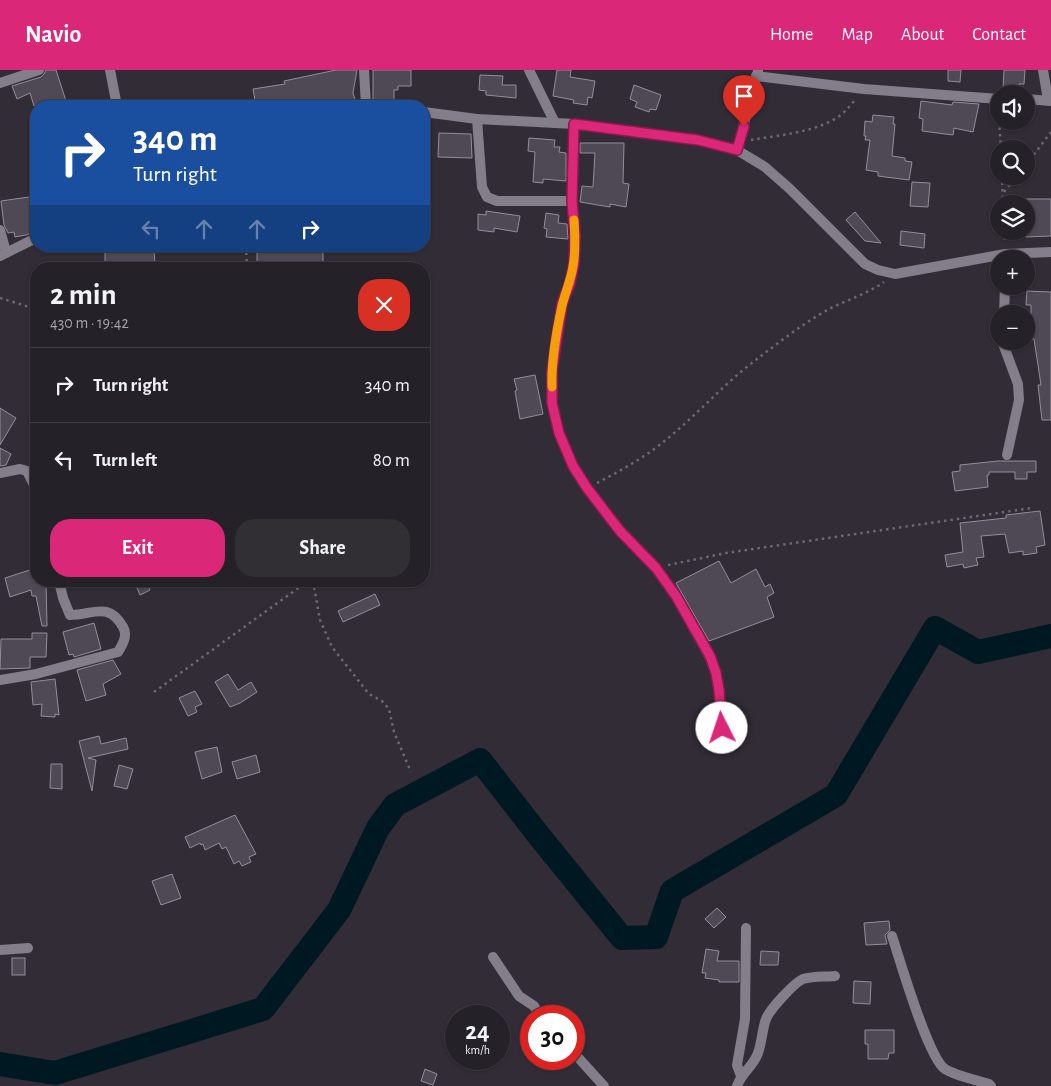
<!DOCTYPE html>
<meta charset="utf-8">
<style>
body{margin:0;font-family:"Alegreya Sans",sans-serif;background:#312e34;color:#f1f3f6;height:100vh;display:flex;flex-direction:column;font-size:19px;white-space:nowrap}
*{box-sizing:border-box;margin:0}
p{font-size:16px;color:#a3a3a8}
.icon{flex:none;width:28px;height:28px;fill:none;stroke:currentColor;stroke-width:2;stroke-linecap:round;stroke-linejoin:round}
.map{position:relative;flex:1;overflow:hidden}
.details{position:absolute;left:30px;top:192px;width:400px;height:325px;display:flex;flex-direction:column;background:#252128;border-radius:20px;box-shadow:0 1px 4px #0004,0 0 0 1px #423e45}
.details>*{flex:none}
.hud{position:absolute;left:30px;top:30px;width:400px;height:152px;border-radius:20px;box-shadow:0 1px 4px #0004,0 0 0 1px #423e45;background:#1a4fa0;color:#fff;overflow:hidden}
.buttons{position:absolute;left:990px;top:15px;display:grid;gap:10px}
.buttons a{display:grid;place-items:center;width:45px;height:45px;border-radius:50%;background:#252128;box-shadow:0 1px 4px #0004,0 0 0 1px #423e45;font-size:25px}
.speed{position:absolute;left:445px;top:935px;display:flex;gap:10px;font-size:25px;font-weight:700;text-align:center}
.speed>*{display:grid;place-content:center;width:65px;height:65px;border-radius:50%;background:#252128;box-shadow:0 1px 4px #0004,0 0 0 1px #423e45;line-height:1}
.speed small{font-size:12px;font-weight:400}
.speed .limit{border:8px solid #d22;background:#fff;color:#111}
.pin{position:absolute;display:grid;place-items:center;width:42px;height:42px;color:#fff;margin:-51px -21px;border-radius:50% 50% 50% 0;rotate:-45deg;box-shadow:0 0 5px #0007}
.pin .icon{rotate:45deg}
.me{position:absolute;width:55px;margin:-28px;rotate:356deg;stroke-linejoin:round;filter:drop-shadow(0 0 4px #0008)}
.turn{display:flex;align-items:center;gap:18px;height:105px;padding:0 20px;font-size:22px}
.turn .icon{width:65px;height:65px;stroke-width:2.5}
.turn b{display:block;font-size:35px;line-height:42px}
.lanes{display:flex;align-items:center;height:48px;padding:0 20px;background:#0003;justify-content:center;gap:25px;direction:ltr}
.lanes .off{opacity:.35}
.round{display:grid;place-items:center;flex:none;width:52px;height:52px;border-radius:20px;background:#312e34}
.headline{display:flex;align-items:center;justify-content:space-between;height:85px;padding:0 20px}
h1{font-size:30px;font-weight:700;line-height:38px}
.action{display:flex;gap:10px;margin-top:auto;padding:10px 20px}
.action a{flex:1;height:58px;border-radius:20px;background:#db2777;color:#fff;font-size:20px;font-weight:700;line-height:58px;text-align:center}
.action a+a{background:#312e34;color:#f1f3f6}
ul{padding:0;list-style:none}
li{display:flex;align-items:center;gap:15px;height:75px;padding:0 20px;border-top:1px solid #423e45}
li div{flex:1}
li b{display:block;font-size:19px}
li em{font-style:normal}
header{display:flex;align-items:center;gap:30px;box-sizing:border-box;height:70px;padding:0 25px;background:#db2777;color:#fff}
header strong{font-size:24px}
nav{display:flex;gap:28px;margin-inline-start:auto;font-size:18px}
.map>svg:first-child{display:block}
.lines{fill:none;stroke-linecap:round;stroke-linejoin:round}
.river{stroke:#001821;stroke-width:24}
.building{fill:#4e4954;stroke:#938e99}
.path{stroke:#6d6972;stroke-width:2.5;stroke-dasharray:2.5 4;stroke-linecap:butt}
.street{stroke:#837e89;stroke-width:10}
.route-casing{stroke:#8e194d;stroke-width:12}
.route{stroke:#db2777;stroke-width:9}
.slow{stroke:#f59e0b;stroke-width:9}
</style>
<header>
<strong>Navio</strong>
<nav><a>Home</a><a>Map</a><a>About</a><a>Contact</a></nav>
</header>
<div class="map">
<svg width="1051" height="1016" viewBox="0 0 1051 1016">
<rect width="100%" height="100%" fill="#312c36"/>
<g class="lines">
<path class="river" d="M0,994L55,1003L263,939L339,840L378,758L395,735L480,690L540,767L622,868L656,867L672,821L836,725L935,558L978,582L1051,566"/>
</g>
<g class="building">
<path d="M46,0H56L66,31L49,36H34L30,23L17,29L12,16L41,7L44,4Z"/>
<path d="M336,0H357L353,23L357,36H302L301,31L280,36H256L253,19L285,14L284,11Z"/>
<path d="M373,0H411V16H398V20H394V36L373,35Z"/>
<path d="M557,0H571L570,7L595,11L592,28L588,27L587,35L573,33L574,30L553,26Z"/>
<path d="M948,0H961L960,12L948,11Z"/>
<path d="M1004,0H1025L1024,14H1019L1018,20L1003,19Z"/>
<path d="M480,5L503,6L502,15H516V28L486,25V21L479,20Z"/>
<path d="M634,15L661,25L656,40L650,39L649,42L635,37L637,32L630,29Z"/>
<path d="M921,31L952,35L953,32L979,34L973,62L954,58L953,65L922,61L923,49L919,48Z"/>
<path d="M873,45L894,47L893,54H895L892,86L905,88V91L912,92L909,110L878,106V102L866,100L870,70H865L866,66H864L865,51L872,52Z"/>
<path d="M439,63L471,64L472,88L438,87Z"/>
<path d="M529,68L555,70L554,77H560L559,82L566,83V111L543,109V113L533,112L535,82L528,81Z"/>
<path d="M580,73H624L623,113L629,114L626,137L610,134V137L580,132L582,116L593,117L595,83H580Z"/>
<path d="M912,112L930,113L928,137L910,136Z"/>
<path d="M36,126V161L26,165L15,167L14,162L8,163L4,155L1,131Z"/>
<path d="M1026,129H1051V166L1026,167Z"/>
<path d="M486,141L520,146L517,162L494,158V162L478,160V144L486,145Z"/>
<path d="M855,142L881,173L865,171L846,150Z"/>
<path d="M546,143L559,145L558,153L567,154L568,169L546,167L547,159L544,158Z"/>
<path d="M901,161L925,164L924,178L900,175Z"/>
<path d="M105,176H154L155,199H105Z"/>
<rect x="257" y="176" width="66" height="20"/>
<path d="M1027,221L1051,222V350H1042L1038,315H1041L1034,269H1031V235H1026Z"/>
<path d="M535,305L543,344L520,349L515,321L517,320L514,309Z"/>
<path d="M0,338L16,348L0,375Z"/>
<path d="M0,378L11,384L6,395L0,396Z"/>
<path d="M998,391H1036V402H1027V409H1015V402H989V405H987L988,417L955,421L952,402L960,401V395Z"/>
<path d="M1040,441L1045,475L1036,477L1037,483L1023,485V481L1009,483L1005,464L981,466L984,487L976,488L978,495L964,498L963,494L947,497L945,485L963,482L960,453L1006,448V445Z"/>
<path d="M719,491L731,513L756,499L765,517L770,514L774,523L767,527L774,547L709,571L676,513Z"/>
<path d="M36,498V511H46L47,556H42L36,526H32L31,520L10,527L5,508Z"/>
<path d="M134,511H146L150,520L140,525Z"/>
<path d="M375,524L380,535L343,552L338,541Z"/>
<path d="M94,553L101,579L74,587L73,584L69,585L63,562Z"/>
<path d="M32,563H47L46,587H30V598L0,599L1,569H32Z"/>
<path d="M113,590L121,604L103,614L106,625L86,631L77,600Z"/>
<path d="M228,604L238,620L251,612L257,622L240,633L230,637L215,612Z"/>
<path d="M55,609L59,645L55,644V647L41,646L42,634L33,635L31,612Z"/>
<path d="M195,621L202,634L195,637L197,642L188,646L179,628Z"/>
<path d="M99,666L101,674L126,668L128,679L88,688L96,690L92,721L79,671Z"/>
<path d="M217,677L222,702L202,709L195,682Z"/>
<path d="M256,685L260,702L237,709L232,692Z"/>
<path d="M51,694H62V719L50,718Z"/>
<path d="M119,695L133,699L127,719L114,716Z"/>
<path d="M235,745L256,784L249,787L251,792L242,796L239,791L234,794L226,777L222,779L219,773L205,780L203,774L201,775L200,773L190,778L185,767Z"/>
<path d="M172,804L181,828L161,835L152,811Z"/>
<path d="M717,838L726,847L714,858L705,849Z"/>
<path d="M889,851L890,860L885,865L887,874L866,875L864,853Z"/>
<path d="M706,879L719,881L717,891H739V912H719V910L705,908L706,903H702Z"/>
<path d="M761,881L779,882L778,895H760Z"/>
<rect x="12" y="888" width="13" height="17"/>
<path d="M854,911L871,912L870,934L853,933Z"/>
<path d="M865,960H894V983H889L888,989H868V974H865Z"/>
<path d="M425,999L437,1004L433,1015L421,1011Z"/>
</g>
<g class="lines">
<g class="path">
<path d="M999,51L1001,79"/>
<path d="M751,70C779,65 813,63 838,47C845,42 850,36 855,30"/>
<path d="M1026,95L1051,62"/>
<path d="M1002,106L1003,134"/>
<path d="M1004,122L1017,106"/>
<path d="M1004,161L1005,172"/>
<path d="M246,176L247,199"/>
<path d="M0,228L36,239"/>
<path d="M597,413C614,404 631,395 647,384C687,357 718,318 757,289C781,271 806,251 833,237C850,229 868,223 884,212"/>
<path d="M668,495L726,483L1032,438"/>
<path d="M313,511L320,550L332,577L369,624L382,631L389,639L394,662L411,702"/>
<path d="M154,622L308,511"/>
</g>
<g class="street">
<path d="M110,0L117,36"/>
<path d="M364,0L366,36"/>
<path d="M529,0L555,53"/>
<path d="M1043,0L1048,30"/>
<path d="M756,6L864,19L999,29"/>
<path d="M0,13L39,0"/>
<path d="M1026,29L1051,31"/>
<path d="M424,42L477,49L574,54L698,70L737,80L765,97L790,119L865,194L878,200L895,204L1005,184L1051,182"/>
<path d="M477,49L482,117L487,127L497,131H572"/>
<path d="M574,54L572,131L575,165L574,194L570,213L562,234L552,301V333L559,363L573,396L587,418L620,461L656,497L676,526L709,586L716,603L719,620L722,658"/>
<path d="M737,80L758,1"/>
<path d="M0,160L6,182"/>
<path d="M0,186L36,168"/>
<path d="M1004,244L1005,216"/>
<path d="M1002,271L1018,314L1019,330L1007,385"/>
<path d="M0,403L20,399L27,401L36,419"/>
<path d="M0,610L36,604L118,582C123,574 128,565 123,557C108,531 93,545 70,545L63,528L59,511"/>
<path d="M892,866C900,890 928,988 945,999C956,1006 977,1010 989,1014L991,1016"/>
<path d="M0,880L28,878"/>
<path d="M493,887L519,926L534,936L540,946"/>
<path d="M574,983L604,1016"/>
<path d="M741,1006L737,995L745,949L746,858"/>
<path d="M737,1016C742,1002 753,997 758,983C762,972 762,960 766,949C770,939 794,913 803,909C813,906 825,907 835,906"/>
</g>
</g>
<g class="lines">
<defs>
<path id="route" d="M722,658L719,620L716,603L710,586L676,526L656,498L620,461L587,418L573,396L559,363L552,333V301L562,234L570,213L574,194L575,165L572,131L574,54L698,70L737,80L744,56"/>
</defs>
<use href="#route" class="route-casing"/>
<use href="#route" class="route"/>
<path class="slow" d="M552,317C551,290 556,263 562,236C565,223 571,210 573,196C576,181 575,165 574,150"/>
</g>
</svg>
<div class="buttons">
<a><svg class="icon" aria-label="sound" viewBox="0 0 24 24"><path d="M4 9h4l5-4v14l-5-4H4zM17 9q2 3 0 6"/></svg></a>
<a><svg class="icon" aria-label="search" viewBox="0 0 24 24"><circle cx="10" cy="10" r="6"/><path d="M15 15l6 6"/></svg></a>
<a><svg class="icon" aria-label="layers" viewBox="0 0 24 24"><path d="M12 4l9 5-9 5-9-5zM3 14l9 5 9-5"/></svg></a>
<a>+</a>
<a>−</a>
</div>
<div class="speed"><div>24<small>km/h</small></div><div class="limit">30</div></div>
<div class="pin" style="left:744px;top:56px;background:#d93025"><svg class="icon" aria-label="arrive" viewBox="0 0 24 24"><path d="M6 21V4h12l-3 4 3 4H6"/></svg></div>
<svg class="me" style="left:722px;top:658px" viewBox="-20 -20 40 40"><circle r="19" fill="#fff"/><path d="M0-13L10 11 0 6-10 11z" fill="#db2777"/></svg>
<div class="hud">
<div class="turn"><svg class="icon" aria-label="right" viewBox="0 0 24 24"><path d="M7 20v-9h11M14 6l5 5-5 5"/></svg><div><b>340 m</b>Turn right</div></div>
<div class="lanes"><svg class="icon off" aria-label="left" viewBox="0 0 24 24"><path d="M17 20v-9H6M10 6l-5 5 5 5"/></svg><svg class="icon off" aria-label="ahead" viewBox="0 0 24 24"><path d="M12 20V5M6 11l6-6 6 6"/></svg><svg class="icon off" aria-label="ahead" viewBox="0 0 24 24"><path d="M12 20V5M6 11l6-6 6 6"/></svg><svg class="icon" aria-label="right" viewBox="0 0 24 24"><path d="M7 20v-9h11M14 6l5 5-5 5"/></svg></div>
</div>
<section class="details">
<div class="headline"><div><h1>2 min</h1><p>430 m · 19:42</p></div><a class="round" style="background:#d93025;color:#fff"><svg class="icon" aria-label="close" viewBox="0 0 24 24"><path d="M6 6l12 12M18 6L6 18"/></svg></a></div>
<ul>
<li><svg class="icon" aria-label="right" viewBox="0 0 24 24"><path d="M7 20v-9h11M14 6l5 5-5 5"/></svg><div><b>Turn right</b></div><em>340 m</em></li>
<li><svg class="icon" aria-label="left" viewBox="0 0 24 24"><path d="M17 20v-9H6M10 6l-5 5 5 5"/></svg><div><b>Turn left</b></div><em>80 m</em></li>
</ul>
<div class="action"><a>Exit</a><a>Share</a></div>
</section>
</div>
